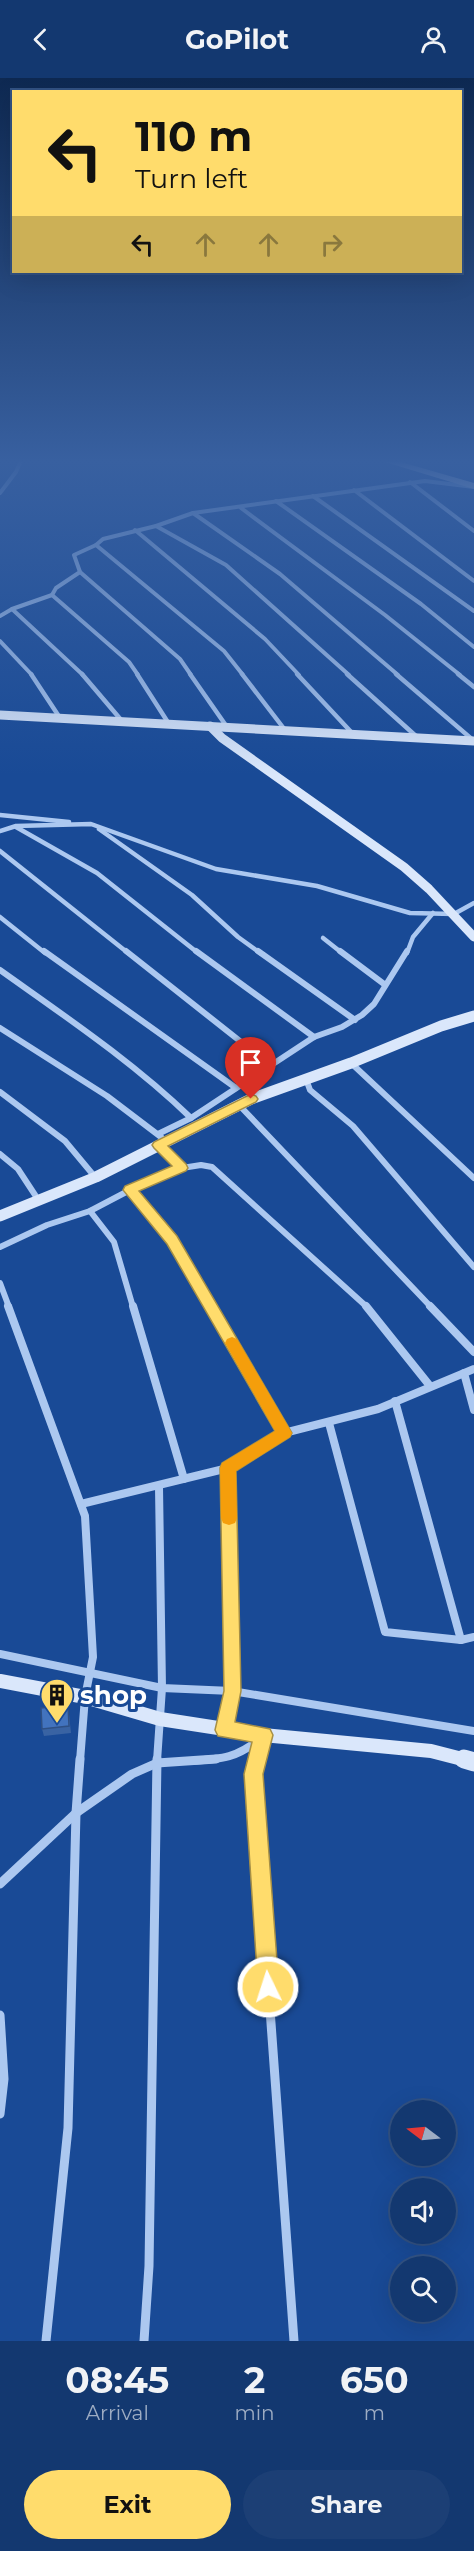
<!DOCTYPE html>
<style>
body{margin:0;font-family:Montserrat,sans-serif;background:#1c3f75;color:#f1f3f6;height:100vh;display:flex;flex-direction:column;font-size:22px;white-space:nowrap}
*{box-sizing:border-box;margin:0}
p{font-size:20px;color:#9dacc3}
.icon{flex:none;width:33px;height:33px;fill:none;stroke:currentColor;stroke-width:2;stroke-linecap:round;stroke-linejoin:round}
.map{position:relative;height:2263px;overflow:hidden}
.panel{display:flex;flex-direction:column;background:#133870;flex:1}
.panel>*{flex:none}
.guide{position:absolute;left:12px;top:12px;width:450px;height:183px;border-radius:0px;box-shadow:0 6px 24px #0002,0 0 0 2px #325283;background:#ffdc6c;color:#111;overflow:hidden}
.needle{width:39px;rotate:286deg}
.tools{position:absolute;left:390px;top:2022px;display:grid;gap:12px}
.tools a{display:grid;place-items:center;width:66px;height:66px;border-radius:50%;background:#133870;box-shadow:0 6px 24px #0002,0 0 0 2px #325283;font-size:30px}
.pin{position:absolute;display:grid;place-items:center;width:51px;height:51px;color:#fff;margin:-62px -26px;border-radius:50% 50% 50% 0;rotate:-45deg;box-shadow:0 0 6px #0007}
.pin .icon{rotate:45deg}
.me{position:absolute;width:66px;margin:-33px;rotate:356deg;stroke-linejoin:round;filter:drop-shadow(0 0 4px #0008)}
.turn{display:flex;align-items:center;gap:21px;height:126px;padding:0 24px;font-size:27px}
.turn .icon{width:78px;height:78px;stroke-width:2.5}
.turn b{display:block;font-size:42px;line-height:51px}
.lanes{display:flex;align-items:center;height:57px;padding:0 24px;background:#0003;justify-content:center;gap:30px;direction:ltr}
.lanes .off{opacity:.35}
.eta{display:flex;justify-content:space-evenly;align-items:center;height:102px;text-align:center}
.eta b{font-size:36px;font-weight:700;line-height:42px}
.primary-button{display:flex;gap:12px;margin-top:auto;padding:12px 24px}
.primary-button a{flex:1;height:69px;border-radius:36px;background:#ffdc6c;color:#111;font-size:24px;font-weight:700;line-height:69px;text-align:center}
.primary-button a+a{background:#1c3f75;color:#f1f3f6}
header{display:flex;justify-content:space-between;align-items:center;height:78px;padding:0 24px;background:#133870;font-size:27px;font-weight:700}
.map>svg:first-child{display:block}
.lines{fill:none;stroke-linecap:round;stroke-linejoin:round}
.street-far4{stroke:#acc8f0;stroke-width:4}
.street-far3{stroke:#acc8f0;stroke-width:4.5}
.street-far2{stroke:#acc8f0;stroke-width:6}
.street-far1{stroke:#acc8f0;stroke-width:8}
.street{stroke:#acc8f0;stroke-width:9}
.secondary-far3{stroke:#dae7fb;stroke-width:9}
.secondary-far2{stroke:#dae7fb;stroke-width:11}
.secondary-far1{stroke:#dae7fb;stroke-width:14}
.secondary{stroke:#dae7fb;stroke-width:19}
.highway{fill:#fff;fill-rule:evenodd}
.wall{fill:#3963a3}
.building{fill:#4273be;stroke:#2e5085;stroke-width:1.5}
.route{fill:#ffdc6c;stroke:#a68f46;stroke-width:1.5}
.slow{fill:#f59e0b}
.labels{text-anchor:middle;stroke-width:6;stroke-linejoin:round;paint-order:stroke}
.near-poi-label{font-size:26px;font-weight:bold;fill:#fff;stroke:#194a96;text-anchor:start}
</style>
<header><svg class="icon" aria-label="back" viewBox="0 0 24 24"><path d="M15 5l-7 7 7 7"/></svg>GoPilot<svg class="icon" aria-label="person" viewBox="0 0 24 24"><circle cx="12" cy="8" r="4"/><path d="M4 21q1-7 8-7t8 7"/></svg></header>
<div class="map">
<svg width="474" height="2263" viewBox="0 0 474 2263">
<rect width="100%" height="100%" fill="#194a96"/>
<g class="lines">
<g class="street-far4">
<path d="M410,404L474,453"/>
<path d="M354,412L474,503"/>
<path d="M0,415L16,394L22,380"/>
<path d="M313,418L474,533"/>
<path d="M276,423L421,526L474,569"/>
<path d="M241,430L385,537L460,597"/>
<path d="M193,435L280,496L398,597"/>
<path d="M156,448L226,487L349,597"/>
<path d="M135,452L265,561L299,597"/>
<path d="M96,467L224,573L243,597"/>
<path d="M80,494L180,581L191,597"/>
<path d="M52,517L129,584L138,597"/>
<path d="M12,531L83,597"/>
<path d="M0,538L12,531L52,517L56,510L80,494L74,477L96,467L103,461L156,448L193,435L425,403L474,409"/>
<path d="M0,563L32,597"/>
</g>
<g class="street-far3">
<path d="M31,596L60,640"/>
<path d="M82,596L122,643"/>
<path d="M137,596L169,646"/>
<path d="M190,596L227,649"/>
<path d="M242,596L285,652"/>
<path d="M297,596L353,656"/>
<path d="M347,596L417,659"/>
<path d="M396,596L473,662"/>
<path d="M458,596L474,609"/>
<path d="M0,737L69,744"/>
<path d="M16,749L97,795L198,875"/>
<path d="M99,751L192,817L238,859L260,875"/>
<path d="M0,753L16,748L91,746L216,791L317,808L410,835L454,836L474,825"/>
<path d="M0,773L128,875"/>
<path d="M0,839L45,875"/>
<path d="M323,860L342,875"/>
<path d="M407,875L413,859L433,835"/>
</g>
<g class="street-far2">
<path d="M44,873L236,1010"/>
<path d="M126,873L269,986"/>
<path d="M196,873L314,959"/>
<path d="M258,873L355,942"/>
<path d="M340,873L384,906"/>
<path d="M0,892C66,939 133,984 191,1040"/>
<path d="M0,950L107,1018L161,1059"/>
<path d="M351,985L474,1100"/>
<path d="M306,1001L310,1012L353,1048L474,1189"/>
<path d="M0,1014L65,1063L95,1099"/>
<path d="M239,1027L431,1229"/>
<path d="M158,1056L191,1040L314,959L342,949L362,937L374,926L407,873"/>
<path d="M159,1067L182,1090L201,1087L212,1089L367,1229"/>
<path d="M0,1076L18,1091L39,1123"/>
<path d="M130,1112L172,1162L211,1229"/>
<path d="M90,1133L114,1164L133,1229"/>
<path d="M0,1169L47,1147L90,1133L130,1112L182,1090"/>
<path d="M0,1205L9,1229"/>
</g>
<g class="street-far1">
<path d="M8,1228L85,1438L93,1579L85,1619L80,1683"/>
<path d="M133,1228L184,1401"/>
<path d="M210,1228L284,1355L228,1390L232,1613L225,1651"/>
<path d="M366,1228L430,1308"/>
<path d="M430,1228L474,1274"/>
<path d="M464,1295L474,1332"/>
<path d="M395,1323L461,1562"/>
<path d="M329,1345L385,1554L461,1562L474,1559"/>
<path d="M284,1355L378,1331L474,1291"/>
<path d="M81,1426L228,1390"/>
<path d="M0,1576L162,1610L232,1613L474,1653"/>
<path d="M157,1683L162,1610L159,1409"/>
<path d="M191,1683C222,1681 238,1680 262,1659"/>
<path d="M256,1683L263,1658"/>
</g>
<g class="street">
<path d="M257,1681L253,1696L294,2263"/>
<path d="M0,1806L76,1735L132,1696L157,1685L216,1681"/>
<path d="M0,1937L4,2001L0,2036"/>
<path d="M46,2263L68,2050L76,1735L80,1681"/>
<path d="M144,2263L149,2188L157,1681"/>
</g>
<g class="secondary-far3">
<path d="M0,637L474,663"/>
<path d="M210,648L222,660L404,789L429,811L474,859"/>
</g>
<path class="secondary-far2" d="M0,1138L96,1099L251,1021L351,985L441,948L474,938"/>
<path class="secondary-far1" d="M0,1603L85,1619L160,1641L263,1657L431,1673L470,1683"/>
<path class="secondary" d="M464,1681L474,1684"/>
<path class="highway" d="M372,380H387L474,405V411Z"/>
</g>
<path class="wall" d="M68,1627L71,1655L44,1658L42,1651Z"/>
<path class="building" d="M68,1627L69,1648L42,1651L41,1630Z"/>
<linearGradient id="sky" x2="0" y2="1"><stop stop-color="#0e2952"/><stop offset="0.55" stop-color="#3860a0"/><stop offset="1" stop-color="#3860a0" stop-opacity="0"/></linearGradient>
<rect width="474" height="697" fill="url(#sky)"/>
<path class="route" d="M251,1016L256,1018L258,1021L256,1024L168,1068L186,1086L188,1090L186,1093L139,1113L177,1158L292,1355L290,1359L236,1393L241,1613L235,1644L270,1651L273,1657L263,1696L279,1909L276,1916L268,1919L261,1916L258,1909L244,1696L252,1664L218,1658L215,1652L224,1613L220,1390L222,1385L275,1353L167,1166L123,1112L125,1108L172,1088L154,1070L152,1067L154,1064Z"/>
<path class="slow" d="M232,1259L237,1261L292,1355L290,1359L236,1393L237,1440L235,1445L229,1447L223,1445L221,1440L220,1390L222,1385L275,1353L225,1265L227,1261Z"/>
<defs>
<symbol id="building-pin" viewBox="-11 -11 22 30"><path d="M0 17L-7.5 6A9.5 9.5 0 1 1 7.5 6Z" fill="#ffdc6c" stroke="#194a96"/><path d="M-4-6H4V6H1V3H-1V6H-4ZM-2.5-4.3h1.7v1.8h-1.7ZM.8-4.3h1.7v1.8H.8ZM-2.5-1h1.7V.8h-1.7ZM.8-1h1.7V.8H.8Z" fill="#111"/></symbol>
</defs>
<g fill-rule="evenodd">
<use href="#building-pin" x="38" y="1598" width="38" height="52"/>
</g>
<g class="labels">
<g class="near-poi-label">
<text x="80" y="1626">shop</text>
</g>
</g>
</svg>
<div class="tools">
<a><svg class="needle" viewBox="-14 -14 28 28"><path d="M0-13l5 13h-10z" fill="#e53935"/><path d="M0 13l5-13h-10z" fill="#9dacc3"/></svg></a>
<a><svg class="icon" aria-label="sound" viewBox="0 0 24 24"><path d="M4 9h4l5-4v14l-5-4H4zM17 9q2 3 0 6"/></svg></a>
<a><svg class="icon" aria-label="search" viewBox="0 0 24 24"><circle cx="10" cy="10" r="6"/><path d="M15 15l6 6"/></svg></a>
</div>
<div class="pin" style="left:251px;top:1021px;background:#d93025"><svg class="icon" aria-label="arrive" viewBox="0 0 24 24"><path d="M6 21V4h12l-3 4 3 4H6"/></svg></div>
<svg class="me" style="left:268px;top:1909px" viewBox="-20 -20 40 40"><circle r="17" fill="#ffdc6c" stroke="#fff" stroke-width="3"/><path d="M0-11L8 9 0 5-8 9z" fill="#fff"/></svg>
<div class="guide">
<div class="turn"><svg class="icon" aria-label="left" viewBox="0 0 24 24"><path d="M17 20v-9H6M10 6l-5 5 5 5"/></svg><div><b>110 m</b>Turn left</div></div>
<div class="lanes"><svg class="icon" aria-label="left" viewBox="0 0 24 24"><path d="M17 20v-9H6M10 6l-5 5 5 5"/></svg><svg class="icon off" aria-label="ahead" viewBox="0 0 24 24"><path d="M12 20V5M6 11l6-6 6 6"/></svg><svg class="icon off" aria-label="ahead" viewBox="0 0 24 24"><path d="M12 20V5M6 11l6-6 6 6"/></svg><svg class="icon off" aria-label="right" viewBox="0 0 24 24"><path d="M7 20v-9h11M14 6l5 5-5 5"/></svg></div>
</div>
</div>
<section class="panel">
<div class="eta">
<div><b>08:45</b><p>Arrival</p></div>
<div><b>2</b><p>min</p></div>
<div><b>650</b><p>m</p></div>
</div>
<div class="primary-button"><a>Exit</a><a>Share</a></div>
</section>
